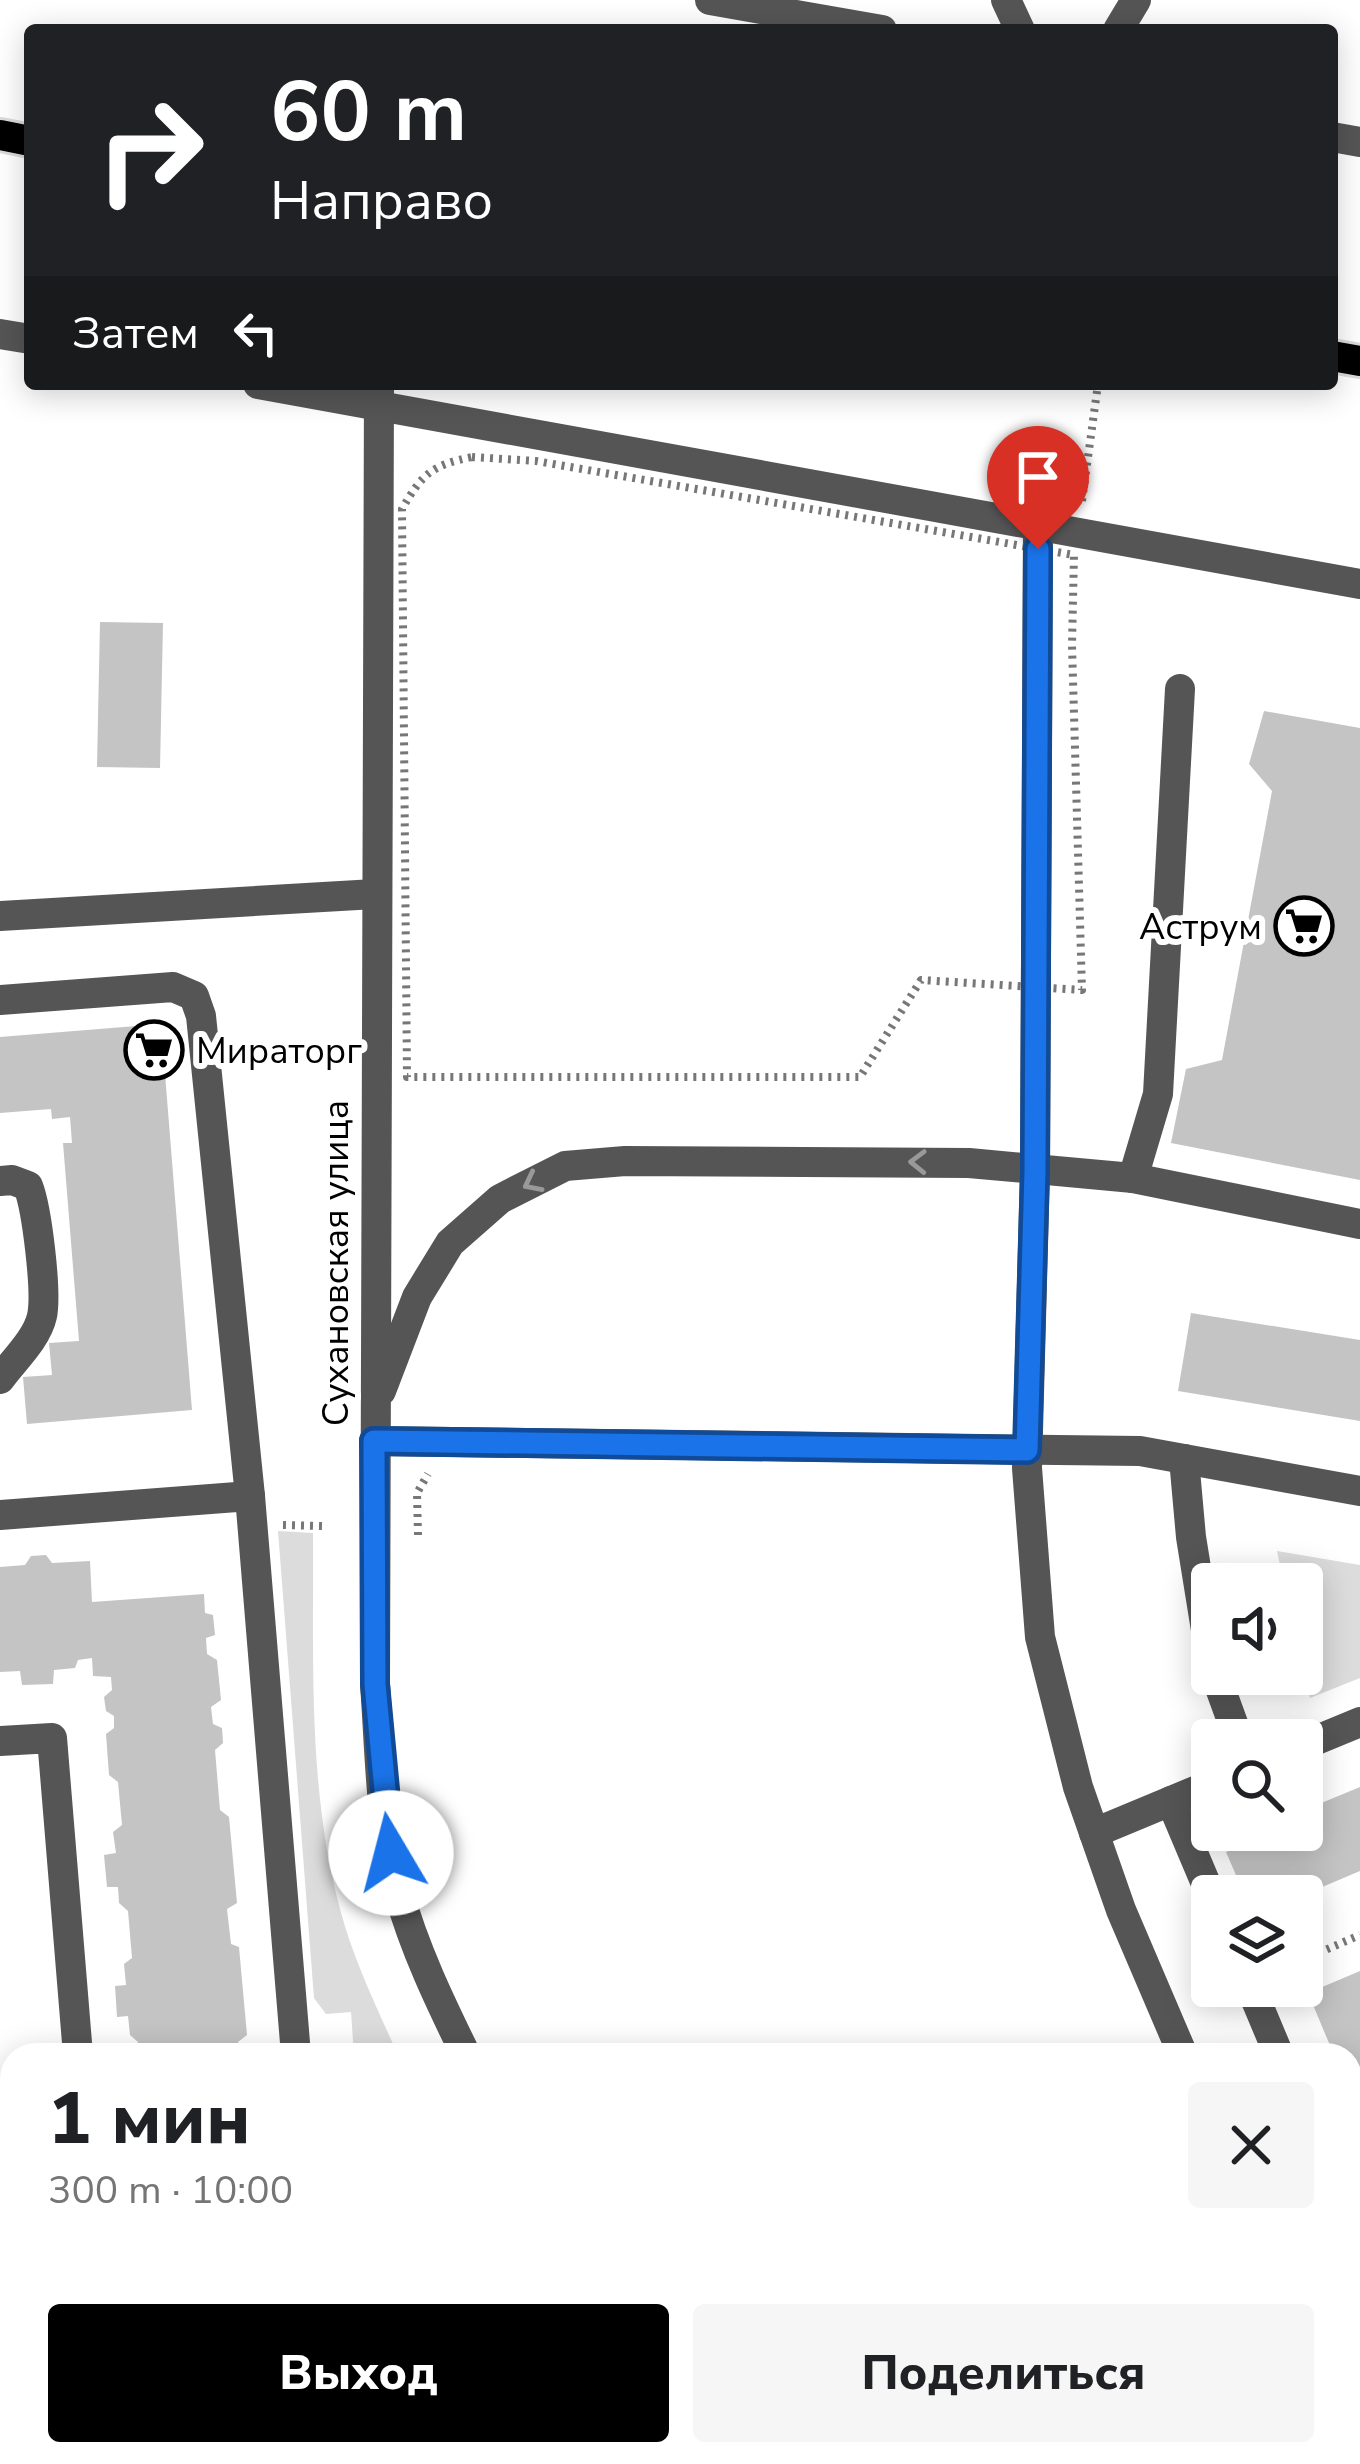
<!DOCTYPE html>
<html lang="ru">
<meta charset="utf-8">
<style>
body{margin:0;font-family:"Nunito Sans",sans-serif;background:#f6f6f6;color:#202124;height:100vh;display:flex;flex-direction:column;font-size:45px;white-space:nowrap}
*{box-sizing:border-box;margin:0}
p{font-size:39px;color:#757577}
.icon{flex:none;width:66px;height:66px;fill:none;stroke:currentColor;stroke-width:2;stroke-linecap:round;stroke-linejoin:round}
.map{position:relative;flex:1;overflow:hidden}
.details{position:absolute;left:0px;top:2043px;width:1362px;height:423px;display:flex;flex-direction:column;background:#fff;border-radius:36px 36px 0 0;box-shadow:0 6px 30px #0003}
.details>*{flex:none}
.banner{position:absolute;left:24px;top:24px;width:1314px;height:366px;border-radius:12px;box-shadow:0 6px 30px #0003;background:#202124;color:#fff;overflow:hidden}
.fabs{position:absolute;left:1191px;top:1563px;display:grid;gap:24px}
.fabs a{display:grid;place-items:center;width:132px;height:132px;border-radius:12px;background:#fff;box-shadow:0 6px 30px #0003;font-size:60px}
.pin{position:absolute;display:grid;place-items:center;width:102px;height:102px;color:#fff;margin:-123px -51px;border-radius:50% 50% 50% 0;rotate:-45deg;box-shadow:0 0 12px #0007}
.pin .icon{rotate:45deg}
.me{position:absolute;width:132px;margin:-66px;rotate:352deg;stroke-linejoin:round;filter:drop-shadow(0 0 9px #0008)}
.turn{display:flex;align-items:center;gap:42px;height:252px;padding:0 48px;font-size:54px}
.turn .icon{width:156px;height:156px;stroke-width:2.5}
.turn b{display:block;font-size:84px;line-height:102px}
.then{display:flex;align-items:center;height:114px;padding:0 48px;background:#0003;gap:24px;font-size:45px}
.round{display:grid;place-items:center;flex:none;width:126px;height:126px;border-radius:12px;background:#f6f6f6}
.headline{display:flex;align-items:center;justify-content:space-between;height:204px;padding:0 48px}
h1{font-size:72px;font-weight:800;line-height:90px}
.button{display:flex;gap:24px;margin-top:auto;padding:24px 48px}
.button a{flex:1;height:138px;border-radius:12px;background:#000;color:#fff;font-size:48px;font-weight:800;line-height:138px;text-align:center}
.button a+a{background:#f6f6f6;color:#202124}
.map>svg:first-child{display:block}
.green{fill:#dcdcdc}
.building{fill:#c4c4c4}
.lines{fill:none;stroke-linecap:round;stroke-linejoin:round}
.major-casing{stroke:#dbdbdb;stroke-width:36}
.path{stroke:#777;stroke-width:8;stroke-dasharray:3 6;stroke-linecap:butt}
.minor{stroke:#555;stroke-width:30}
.major{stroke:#000;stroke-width:30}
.oneway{stroke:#999}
.route-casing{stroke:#114b97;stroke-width:30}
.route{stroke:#1a73e8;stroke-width:21}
.labels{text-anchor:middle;stroke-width:12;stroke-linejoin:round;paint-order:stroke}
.poi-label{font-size:36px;fill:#000;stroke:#fff;text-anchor:end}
.street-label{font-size:36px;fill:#000;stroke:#fff}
</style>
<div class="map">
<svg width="1360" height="2464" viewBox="0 0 1360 2464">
<rect width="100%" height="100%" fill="#fff"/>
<g class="green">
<path d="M278,1531L313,1533C314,1657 307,1787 340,1909C353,1959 377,2008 398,2055H354L351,2012L326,2014L314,1998Z"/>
<path d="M1277,1551L1360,1565V1678L1310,1698L1302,1664V1584H1284Z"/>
<path d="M141,2454H300L301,2464H141Z"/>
</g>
<g class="building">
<path d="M100,622L163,623L160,768L97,767Z"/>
<path d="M1264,711L1360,728V1180L1171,1143L1186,1069L1222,1060L1272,791L1249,764Z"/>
<path d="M161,1024L192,1410L27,1424L23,1377L52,1375L49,1343L79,1341L63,1143H72L70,1117L52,1119L51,1109L0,1113V1037Z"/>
<path d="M1191,1313L1360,1340V1421L1178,1391Z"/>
<path d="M46,1555L52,1563L90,1561L92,1602L204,1594L205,1613L213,1615L215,1635L206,1638L207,1654L217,1660L221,1700L211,1707L213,1724L222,1728L223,1743L215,1750L220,1810L229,1817L237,1903L227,1909L231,1944L239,1947L247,2035L238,2042L239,2055H139L138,2042L130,2035L128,2016L117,2017L115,1986L126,1985L124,1964L132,1958L128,1911L119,1903L118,1887H107L104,1855L116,1853L113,1832L122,1825L118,1782L109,1775L106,1734L114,1728V1716L106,1711L104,1697L112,1690L111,1677L93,1676L92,1658L78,1660L75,1668L54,1670L53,1684L22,1685L20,1671L0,1672V1567L25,1565L31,1556Z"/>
<path d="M1360,1787V1871L1301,1896H1245L1226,1852L1243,1845L1240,1837L1257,1830H1302V1811Z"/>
<path d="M1360,1971V2118L1350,2094V2055H1334L1308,1993Z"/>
<path d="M12,2297V2396L0,2397V2299Z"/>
</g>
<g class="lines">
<defs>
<g id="major">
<path d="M0,135L30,141"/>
<path d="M1332,356L1360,361"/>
</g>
</defs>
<use href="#major" class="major-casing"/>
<g class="path">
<path d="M472,457L536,461L1074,555L1072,645L1082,990L921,980L860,1077H407L402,509C422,474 432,465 472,457Z"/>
<path d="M1082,501L1098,384"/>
<path d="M283,1525L324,1526"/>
<path d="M418,1535L417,1493L428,1474"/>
<path d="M1302,1960L1360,1935"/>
<path d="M1350,2367L1360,2363"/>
<path d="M0,2450L12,2449"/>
<path d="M136,2454V2464"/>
<path d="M557,2454L562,2464"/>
<path d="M456,2464L460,2454"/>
<path d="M512,2464L513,2454"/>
<path d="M1130,2464L1153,2454"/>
</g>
<g class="minor">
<path d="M710,0L882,30"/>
<path d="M1006,0L1020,30"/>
<path d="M1118,30L1136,0"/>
<path d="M1332,137L1360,142"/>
<path d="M0,334L30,339"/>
<path d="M258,384L1360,584"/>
<path d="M379,384L375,1684C380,1752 380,1824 398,1890C414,1948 440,2002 466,2055"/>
<path d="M1038,526L1035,1171L1027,1468L1040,1637L1078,1787L1121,1910L1183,2055"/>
<path d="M0,916L375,894"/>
<path d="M0,1000L173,987L194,996L201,1016L250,1496"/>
<path d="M1133,1178L1158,1094L1180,689"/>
<path d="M0,1181L12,1180L28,1186C37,1209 47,1292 42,1316C37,1339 13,1361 0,1379"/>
<path d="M381,1391L417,1297L450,1243L500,1199L565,1166L625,1161L969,1163L1133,1178L1360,1224"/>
<path d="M374,1441L1140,1451L1360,1491"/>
<path d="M1184,1459L1191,1537L1212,1667"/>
<path d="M0,1515L250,1496L296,2055"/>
<path d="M1215,1674L1239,1740"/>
<path d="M0,1741L52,1738L78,2055"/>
<path d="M1302,1746L1360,1722"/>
<path d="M1171,1801L1212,1898"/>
<path d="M1094,1833L1212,1784"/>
<path d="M1250,1986L1279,2055"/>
<path d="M1350,2220L1360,2244"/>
<path d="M0,2238L12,2236"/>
<path d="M1350,2444L1358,2464"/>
<path d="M328,2454L329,2464"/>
<path d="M666,2454L671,2464"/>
</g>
<use href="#major" class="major"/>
</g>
<defs><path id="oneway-chevron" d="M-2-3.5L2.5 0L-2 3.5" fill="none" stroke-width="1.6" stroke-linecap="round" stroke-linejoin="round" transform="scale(3)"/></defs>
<g class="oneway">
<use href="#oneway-chevron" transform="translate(918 1162) rotate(-179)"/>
<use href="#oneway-chevron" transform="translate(532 1183) rotate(153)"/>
</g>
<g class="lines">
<defs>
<path id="route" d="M391,1853L375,1684L374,1441L1027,1450L1035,1171L1038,549"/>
</defs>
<use href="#route" class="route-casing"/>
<use href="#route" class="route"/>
</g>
<defs>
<symbol id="supermarket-ring" viewBox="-11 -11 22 22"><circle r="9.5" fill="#fff" stroke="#000" stroke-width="1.5"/><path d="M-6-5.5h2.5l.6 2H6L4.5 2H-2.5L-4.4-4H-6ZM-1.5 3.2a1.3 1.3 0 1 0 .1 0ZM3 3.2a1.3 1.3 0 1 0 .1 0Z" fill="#000"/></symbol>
</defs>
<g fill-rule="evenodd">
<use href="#supermarket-ring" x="1271" y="893" width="66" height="66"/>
<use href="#supermarket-ring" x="121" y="1017" width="66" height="66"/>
</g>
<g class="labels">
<g class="poi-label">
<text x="1262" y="939">Аструм</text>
<text x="196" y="1063" text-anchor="start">Мираторг</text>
</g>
<g class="street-label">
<text transform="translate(335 1263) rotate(-90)" y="13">Сухановская улица</text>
</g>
</g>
</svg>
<div class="fabs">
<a><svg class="icon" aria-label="sound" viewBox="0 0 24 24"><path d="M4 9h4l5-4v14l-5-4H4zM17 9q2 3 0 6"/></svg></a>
<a><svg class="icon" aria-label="search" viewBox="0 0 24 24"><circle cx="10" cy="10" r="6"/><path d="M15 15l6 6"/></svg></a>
<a><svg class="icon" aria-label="layers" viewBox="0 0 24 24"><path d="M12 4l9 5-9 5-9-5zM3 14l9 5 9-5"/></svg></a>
</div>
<div class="pin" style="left:1038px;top:549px;background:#d93025"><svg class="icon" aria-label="arrive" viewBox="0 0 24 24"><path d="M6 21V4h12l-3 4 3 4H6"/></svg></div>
<svg class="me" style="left:391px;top:1853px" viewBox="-20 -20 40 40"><circle r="19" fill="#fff"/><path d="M0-13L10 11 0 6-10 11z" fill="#1a73e8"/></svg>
<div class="banner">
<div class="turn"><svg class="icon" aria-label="right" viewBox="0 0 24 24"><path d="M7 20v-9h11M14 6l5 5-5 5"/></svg><div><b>60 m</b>Направо</div></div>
<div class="then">Затем<svg class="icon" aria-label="left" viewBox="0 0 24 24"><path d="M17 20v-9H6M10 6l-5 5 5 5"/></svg></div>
</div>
<section class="details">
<div class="headline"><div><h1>1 мин</h1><p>300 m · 10:00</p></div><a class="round"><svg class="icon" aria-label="close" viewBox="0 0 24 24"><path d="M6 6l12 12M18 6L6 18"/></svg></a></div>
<div class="button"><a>Выход</a><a>Поделиться</a></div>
</section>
</div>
